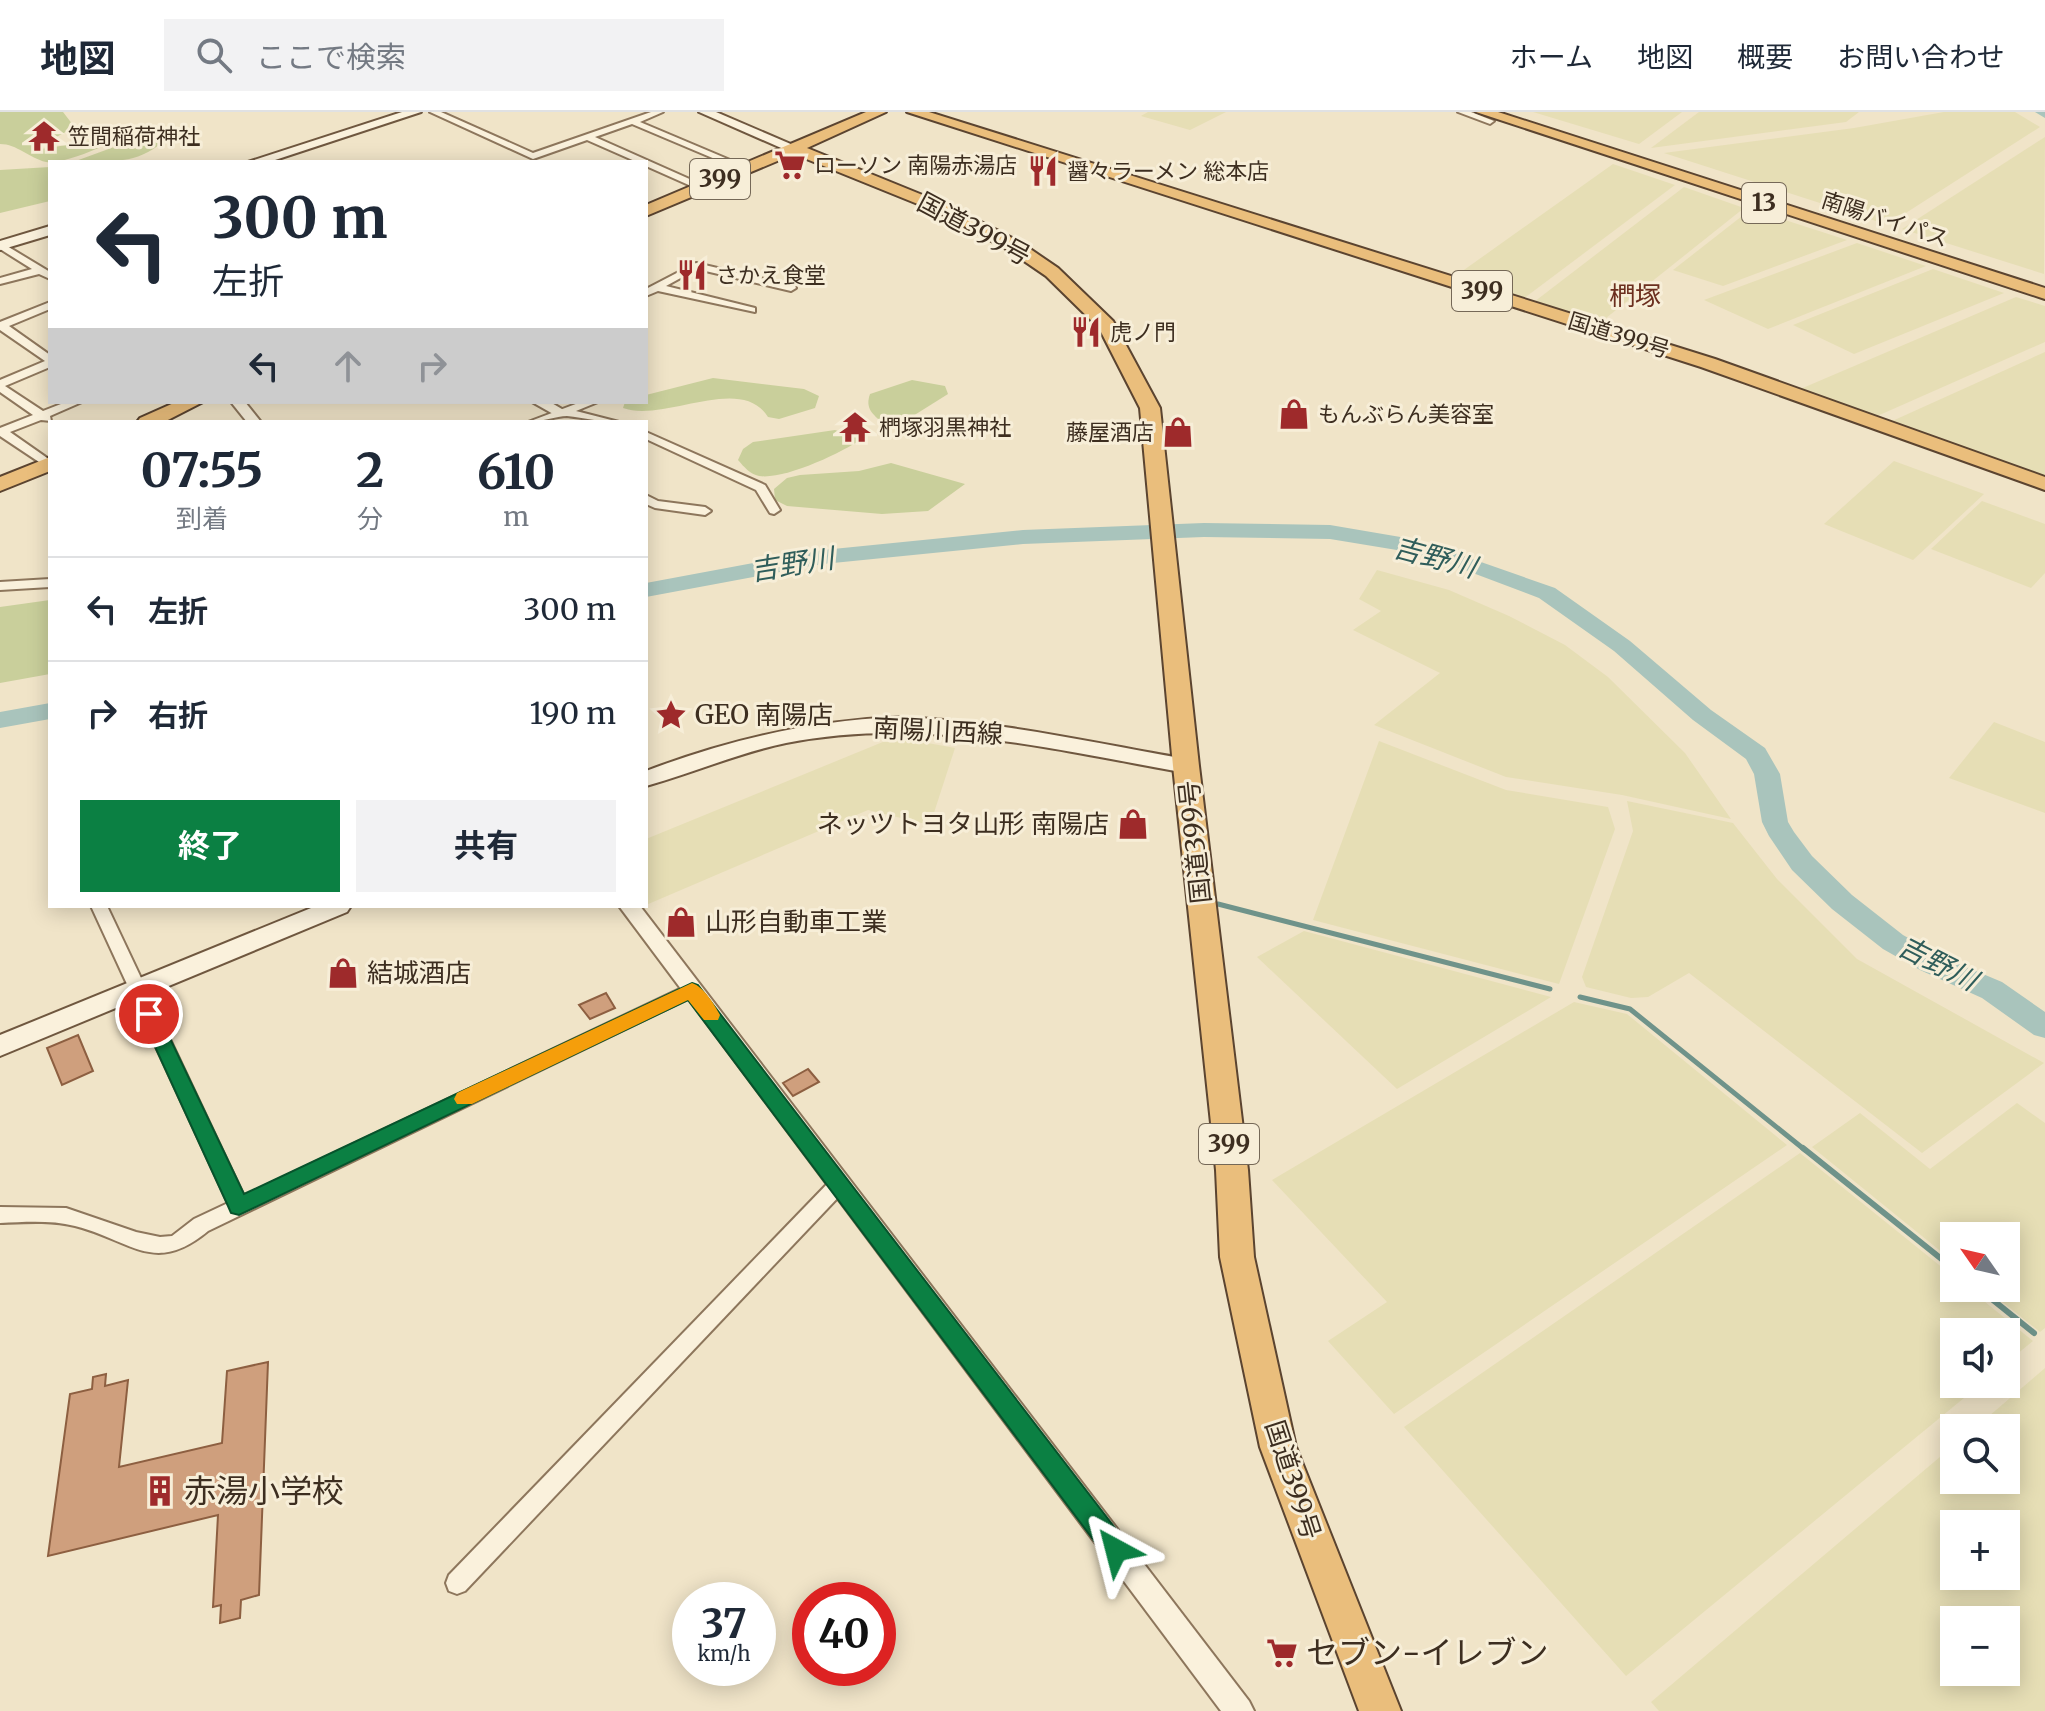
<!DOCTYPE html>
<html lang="ja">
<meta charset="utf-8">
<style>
body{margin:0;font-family:Merriweather,"Noto Sans JP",serif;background:#f2f2f3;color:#1f2937;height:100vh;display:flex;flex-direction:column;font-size:30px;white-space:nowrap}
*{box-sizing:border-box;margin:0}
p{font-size:26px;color:#747a83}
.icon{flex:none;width:44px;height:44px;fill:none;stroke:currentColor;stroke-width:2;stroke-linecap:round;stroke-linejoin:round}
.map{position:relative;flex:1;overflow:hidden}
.sheet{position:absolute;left:48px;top:308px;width:600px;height:488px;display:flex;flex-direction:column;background:#fff;border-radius:0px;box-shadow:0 4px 20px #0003}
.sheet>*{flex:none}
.banner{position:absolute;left:48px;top:48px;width:600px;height:244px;border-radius:0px;box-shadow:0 4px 20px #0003;background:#fff;color:#1f2937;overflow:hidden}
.needle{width:52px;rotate:304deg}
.tools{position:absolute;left:1940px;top:1110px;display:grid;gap:16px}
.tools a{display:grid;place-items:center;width:80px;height:80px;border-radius:0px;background:#fff;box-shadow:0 4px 20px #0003;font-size:40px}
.speed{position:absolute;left:672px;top:1470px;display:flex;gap:16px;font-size:40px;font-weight:700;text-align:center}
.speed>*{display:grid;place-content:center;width:104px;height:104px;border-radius:50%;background:#fff;box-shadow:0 4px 20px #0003;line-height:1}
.speed small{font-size:20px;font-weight:400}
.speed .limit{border:12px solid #d22;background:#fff;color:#111}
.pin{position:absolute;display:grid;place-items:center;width:68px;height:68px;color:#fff;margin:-34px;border:4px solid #fff;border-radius:50%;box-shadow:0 2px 8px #0007}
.me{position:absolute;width:88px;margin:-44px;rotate:322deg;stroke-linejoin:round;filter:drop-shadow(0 0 6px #0008)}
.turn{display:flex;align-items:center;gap:28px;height:168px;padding:0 32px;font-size:36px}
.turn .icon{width:104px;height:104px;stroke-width:2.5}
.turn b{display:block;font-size:56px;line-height:68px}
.lanes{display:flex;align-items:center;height:76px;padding:0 32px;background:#0003;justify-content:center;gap:40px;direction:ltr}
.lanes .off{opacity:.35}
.eta{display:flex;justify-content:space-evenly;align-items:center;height:136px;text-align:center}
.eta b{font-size:48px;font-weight:700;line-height:56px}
.cta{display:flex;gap:16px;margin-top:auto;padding:16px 32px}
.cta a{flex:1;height:92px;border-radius:0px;background:#0b8043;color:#fff;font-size:32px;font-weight:700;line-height:92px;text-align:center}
.cta a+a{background:#f2f2f3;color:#1f2937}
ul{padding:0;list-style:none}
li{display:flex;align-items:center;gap:24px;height:104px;padding:0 32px;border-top:2px solid #e0e1e3}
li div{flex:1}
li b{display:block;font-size:30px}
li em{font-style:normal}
header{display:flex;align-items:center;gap:48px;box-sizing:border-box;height:112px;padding:0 40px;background:#fff;border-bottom:2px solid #e0e1e3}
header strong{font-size:38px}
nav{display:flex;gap:44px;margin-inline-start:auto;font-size:28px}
.search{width:560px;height:72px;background:#f2f2f3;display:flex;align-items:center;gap:20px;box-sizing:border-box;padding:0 28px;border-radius:0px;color:#747a83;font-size:30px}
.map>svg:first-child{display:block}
.farmland{fill:#e6deb5;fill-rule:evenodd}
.green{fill:#c9cf9b}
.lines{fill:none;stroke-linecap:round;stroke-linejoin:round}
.stream-far1{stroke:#6f938a;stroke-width:5}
.stream{stroke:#6f938a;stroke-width:6}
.river{fill:#a9c4bc;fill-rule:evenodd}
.building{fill:#cf9f7d;stroke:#8d5f41;stroke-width:2}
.minor-casing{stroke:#8d765c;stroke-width:4}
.tertiary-casing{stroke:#8d765c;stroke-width:4}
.secondary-casing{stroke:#6f573f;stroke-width:4}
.trunk-casing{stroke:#5b4430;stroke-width:4}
.minor{fill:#faf1dc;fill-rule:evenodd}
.tertiary{fill:#faf1dc;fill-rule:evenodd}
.secondary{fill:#faf1dc;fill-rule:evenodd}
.trunk{fill:#eabe7c;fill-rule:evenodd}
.route{fill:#0b8043;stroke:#07532c;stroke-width:2}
.slow{fill:#f59e0b}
.labels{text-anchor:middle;stroke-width:6;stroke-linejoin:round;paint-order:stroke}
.far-poi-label{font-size:22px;fill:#3d2e20;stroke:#f7eed8;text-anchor:start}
.far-street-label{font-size:22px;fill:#3d2e20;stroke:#f7eed8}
.shield{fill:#f7eed8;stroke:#756857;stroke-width:2}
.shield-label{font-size:24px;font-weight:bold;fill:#3d2e20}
.street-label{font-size:26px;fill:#3d2e20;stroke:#f7eed8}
.far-quarter-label{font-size:26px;fill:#6b2e1e;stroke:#f7eed8}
.poi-label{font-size:26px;fill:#3d2e20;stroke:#f7eed8;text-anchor:start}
.water-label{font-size:28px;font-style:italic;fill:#2f5d5a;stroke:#f7eed8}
.near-poi-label{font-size:32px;fill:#3d2e20;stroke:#f7eed8;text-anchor:start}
</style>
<header>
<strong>地図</strong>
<div class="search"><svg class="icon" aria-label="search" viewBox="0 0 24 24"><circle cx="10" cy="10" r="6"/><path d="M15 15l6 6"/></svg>ここで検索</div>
<nav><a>ホーム</a><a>地図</a><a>概要</a><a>お問い合わせ</a></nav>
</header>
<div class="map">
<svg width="2045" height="1599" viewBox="0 0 2045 1599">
<rect width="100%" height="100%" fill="#f0e4c8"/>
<g class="farmland">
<path d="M1148,0H1226L1190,18L1141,4Z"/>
<path d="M1533,0H1682L1639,32Z"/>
<path d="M1699,0H1859L1846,10L1651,36Z"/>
<path d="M1944,0H2015L2040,15L1898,106L1879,110L1664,41L1854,16Z"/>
<path d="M2045,25L2044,162L1902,117Z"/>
<path d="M1613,52L1675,73L1523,187L1454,165Z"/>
<path d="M1684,75L1744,96L1601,210L1534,190Z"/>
<path d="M1751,97L1847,128L1723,174L1673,158Z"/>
<path d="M1857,131L1926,154L1768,217L1704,188Z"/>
<path d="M1933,157L2004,181L1854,242L1793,213Z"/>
<path d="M2016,185L2045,194V230L1875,305L1798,278Z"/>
<path d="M2045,240V365L1890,310Z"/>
<path d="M1894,349L1984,382L1913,448L1824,412Z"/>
<path d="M1982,389L2045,412V461L2031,476L1931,437Z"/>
<path d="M1377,458L1449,478L1509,504L1565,533L1608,565L1685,641L1731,707L1622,683L1506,665L1374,613L1440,561L1353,518L1381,499L1359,487Z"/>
<path d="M1994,610L2045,630V701L1949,666Z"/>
<path d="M895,625L955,636L930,713L868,698L646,793V727Z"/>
<path d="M1379,629L1506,678L1608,695L1615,717L1559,872L1313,808Z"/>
<path d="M1627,689L1733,711L1777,767L1857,847L2044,951L1922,1041L1689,861L1648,885L1631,886L1586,875L1582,865L1633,719Z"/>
<path d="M1304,819L1551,885L1397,977L1257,845Z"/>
<path d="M1574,890L1627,902L1787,1033L1394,1302L1328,1229L1387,1190L1272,1068Z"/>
<path d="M2017,991L2045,1011V1216L2040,1220L1985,1176H2006V1124H1954V1150L1812,1035L1860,1001L1930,1057Z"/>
<path d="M1800,1041L1954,1165V1176H1968L2033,1229L2006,1251V1220H1954V1272H1981L1626,1564L1404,1315Z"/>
<path d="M2045,1256V1599H1659L1651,1590L1954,1333V1368H2006V1316H1975ZM1954,1412H2006V1464H1954ZM1954,1508H2006V1560H1954Z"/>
</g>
<g class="green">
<path d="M0,0H63L73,13L71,17L40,34L41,37L86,30L122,15L139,13C125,27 65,53 46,50C29,46 17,32 0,32Z"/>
<path d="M150,17L169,23C144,53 109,50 73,50L114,35L138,19Z"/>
<path d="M50,55V89L0,101V58Z"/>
<path d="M713,266L804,277L819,284L815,296L779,307L768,305C741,261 664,311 623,296L625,290H646V283Z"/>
<path d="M912,268L945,274L948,282L905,309L883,311C872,302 865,296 870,282Z"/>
<path d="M835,318L862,327C841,341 784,368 759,364C750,362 744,355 738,348L743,337L753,330Z"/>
<path d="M891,351L965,372L928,399L882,402L787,394L775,388L774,377L787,366L800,363L859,359Z"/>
<path d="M50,488V562L0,571V495Z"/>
</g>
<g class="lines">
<g class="stream-far1">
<path d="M1218,792L1550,877"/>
<path d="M1580,885L1630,897L1805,1038"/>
</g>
<g class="stream">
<path d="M1803,1036L1954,1157"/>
<path d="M1978,1176L2034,1221"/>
</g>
<g class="river">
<path d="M2035,0H2045V6Z"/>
<path d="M1204,411L1330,413L1418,428L1555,476L1630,529L1711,598L1765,636L1780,662L1788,710L1794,720L1812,744L1852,783L1903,823L1940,844L2002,870L2045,900V926L2034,923L1982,886L1920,858L1883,837L1832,797L1792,758L1769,724L1762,710L1754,662L1746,647L1693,608L1614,539L1539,486L1449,452L1415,441L1330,427L1204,425L1023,432L823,452L646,485V471L823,438L1023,418Z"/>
<path d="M50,591V607L0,616V600Z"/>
</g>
</g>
<g class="building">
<path d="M606,881L615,896L590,907L579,893Z"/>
<path d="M78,923L93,959L62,973L47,936Z"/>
<path d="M808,957L819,970L793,984L783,971Z"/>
<path d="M268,1250L259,1483L241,1488L240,1506L220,1511L221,1493L213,1495L218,1403L48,1444L70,1282L92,1277L93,1265L106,1262L105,1274L128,1268L119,1355L222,1331L227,1259Z"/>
</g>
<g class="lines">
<defs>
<g id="minor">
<path d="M430,0H441L533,41L651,0H663L640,10L749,56L741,58L632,12L595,25L703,73L705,75L700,78L646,54V50H637L587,28L533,47Z"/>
<path d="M1458,0H1471L1494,9L1490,12Z"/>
<path d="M2,131L50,160V167L39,162L0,172V166L32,157L0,137Z"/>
<path d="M696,151L795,174L796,176L791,179L697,157L666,174L755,196V200L658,179L646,184V177Z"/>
<path d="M50,190V197L9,214L50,243V255L5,274L43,299L66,290H82L50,304L51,309L41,308L10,320L50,348L48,356L0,324V316L33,303L0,280V268L45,249L0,218V210Z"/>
<path d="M581,290H598L576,299L619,310C601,310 584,306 567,304C556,304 542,310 528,310Z"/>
<path d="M646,320L765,373L780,398L774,402L770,401L756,378L646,327Z"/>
<path d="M646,383L658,389L705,395L711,399L705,403L655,396L646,392Z"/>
<path d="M50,467V475L0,478V470Z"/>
<path d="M91,794H107L244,1084L686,874H698L700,878L698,882L208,1119C154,1164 131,1128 75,1114C51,1108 25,1110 0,1111V1095L66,1096L136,1120L160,1125L172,1124L194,1107L228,1091Z"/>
<path d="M839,1064L846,1067L848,1072L846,1077L465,1479L457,1482L449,1479L446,1471L449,1463L832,1067Z"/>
</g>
<g id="tertiary">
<path d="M231,290H245L261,310H247Z"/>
<path d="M532,290H550L567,300L565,303H555Z"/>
<path d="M619,794H640L1249,1589L1254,1599H1221Z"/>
</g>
<g id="secondary">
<path d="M402,0H421L269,50H248Z"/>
<path d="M699,0H716L800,36L788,39Z"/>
<path d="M50,114V123L0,138V129Z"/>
<path d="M896,605C994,608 1089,630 1186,647L1194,649L1197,654L1194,659L1186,661C1052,637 922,604 786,631C738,641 693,661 646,674V659C727,628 809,609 896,605Z"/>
<path d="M316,794H351L347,800L0,944V923Z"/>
</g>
<g id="trunk">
<path d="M866,0H886L807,36L952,95L1020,130L1058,156L1113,209L1160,296L1199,654L1248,1058L1254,1145L1296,1335L1401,1599H1359L1260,1335L1220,1145L1216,1058L1173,654L1140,296L1099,216L1046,164L1008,138L940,101L794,42L646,104V93Z"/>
<path d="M907,0H929L1715,247L2045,365V378L1701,255Z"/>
<path d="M1476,0H1498L2045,176V187Z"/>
<path d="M176,290H203L164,310H137L140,306Z"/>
<path d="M50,345V359L0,379V365Z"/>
</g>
</defs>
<use href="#minor" class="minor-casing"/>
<use href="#tertiary" class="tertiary-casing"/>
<use href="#secondary" class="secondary-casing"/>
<use href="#trunk" class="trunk-casing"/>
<use href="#minor" class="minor"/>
<use href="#tertiary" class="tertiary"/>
<use href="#secondary" class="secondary"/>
<use href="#trunk" class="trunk"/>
</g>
<path class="route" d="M692,871L698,873L1125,1429L1128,1438L1125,1446L1116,1450L1107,1446L688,888L239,1103L231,1101L228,1094L140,902L149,895L156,897L244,1082Z"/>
<path class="slow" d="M692,871C704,875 714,892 720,903L718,908H704L688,888L472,992H457L454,987L457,981Z"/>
<defs>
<symbol id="temple-bare" viewBox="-9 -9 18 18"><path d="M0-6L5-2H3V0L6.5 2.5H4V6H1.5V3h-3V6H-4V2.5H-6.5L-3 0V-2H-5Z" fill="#9e2a2b" stroke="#f7eed8" stroke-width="2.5" paint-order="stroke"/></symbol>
<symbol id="supermarket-bare" viewBox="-9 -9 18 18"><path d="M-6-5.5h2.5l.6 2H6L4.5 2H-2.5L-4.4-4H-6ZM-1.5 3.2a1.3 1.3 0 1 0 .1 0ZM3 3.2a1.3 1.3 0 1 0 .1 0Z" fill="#9e2a2b" stroke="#f7eed8" stroke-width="2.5" paint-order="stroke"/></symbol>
<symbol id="restaurant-bare" viewBox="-9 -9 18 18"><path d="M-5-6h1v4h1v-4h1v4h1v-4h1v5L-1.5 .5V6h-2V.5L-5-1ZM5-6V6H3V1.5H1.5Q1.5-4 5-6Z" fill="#9e2a2b" stroke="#f7eed8" stroke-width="2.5" paint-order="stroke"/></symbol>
<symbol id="shop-bare" viewBox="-9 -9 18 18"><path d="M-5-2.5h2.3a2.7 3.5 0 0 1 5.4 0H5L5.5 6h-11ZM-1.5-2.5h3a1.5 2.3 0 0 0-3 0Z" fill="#9e2a2b" stroke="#f7eed8" stroke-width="2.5" paint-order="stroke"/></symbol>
<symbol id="sight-bare" viewBox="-9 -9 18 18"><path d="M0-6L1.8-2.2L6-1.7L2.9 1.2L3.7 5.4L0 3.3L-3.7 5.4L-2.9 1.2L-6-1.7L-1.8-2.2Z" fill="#9e2a2b" stroke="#f7eed8" stroke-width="2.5" paint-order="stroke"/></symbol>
<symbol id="building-bare" viewBox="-9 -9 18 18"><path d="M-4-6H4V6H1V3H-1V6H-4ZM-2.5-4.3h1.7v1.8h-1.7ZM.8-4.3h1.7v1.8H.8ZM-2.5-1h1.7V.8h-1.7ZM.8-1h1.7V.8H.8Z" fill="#9e2a2b" stroke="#f7eed8" stroke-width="2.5" paint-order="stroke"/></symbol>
</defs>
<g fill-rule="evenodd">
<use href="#temple-bare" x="22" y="2" width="44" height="44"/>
<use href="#supermarket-bare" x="768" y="31" width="44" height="44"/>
<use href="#restaurant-bare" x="1021" y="37" width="44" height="44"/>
<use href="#restaurant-bare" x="670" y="141" width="44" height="44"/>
<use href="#restaurant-bare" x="1064" y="198" width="44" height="44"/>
<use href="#shop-bare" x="1272" y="280" width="44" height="44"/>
<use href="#temple-bare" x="833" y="293" width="44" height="44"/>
<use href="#shop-bare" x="1156" y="298" width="44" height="44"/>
<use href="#sight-bare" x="649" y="581" width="44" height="44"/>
<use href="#shop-bare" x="1111" y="690" width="44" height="44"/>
<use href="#shop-bare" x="659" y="788" width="44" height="44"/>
<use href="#shop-bare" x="321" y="839" width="44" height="44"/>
<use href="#building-bare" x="138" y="1357" width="44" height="44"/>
<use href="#supermarket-bare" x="1260" y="1519" width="44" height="44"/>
</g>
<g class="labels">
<g class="far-poi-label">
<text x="68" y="32">笠間稲荷神社</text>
<text x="814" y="61">ローソン 南陽赤湯店</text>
<text x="1067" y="67">醤々ラーメン 総本店</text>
<text x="716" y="171">さかえ食堂</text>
<text x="1110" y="228">虎ノ門</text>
<text x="1318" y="310">もんぶらん美容室</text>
<text x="879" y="323">椚塚羽黒神社</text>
<text x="1154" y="328" text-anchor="end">藤屋酒店</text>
</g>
<g class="far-street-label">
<text transform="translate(1885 107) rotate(18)" y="8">南陽バイパス</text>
<text transform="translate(1619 223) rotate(17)" y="8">国道399号</text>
</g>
<g class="shield">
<rect x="690" y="47" width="60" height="40" rx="6"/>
<rect x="1742" y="71" width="44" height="40" rx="6"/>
<rect x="1452" y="159" width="60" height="40" rx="6"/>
<rect x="1199" y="1012" width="60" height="40" rx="6"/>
</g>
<g class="shield-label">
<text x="720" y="75">399</text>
<text x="1764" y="99">13</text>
<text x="1482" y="187">399</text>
<text x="1229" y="1040">399</text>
</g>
<g class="street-label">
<text transform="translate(974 117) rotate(28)" y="9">国道399号</text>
<text transform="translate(938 619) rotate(3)" y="9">南陽川西線</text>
<text transform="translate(1195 730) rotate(-96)" y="9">国道399号</text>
<text transform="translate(1293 1368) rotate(72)" y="9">国道399号</text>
</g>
<g class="far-quarter-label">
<text x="1635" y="193">椚塚</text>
</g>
<g class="poi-label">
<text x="695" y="612">GEO 南陽店</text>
<text x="1109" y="721" text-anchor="end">ネッツトヨタ山形 南陽店</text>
<text x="705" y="819">山形自動車工業</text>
<text x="367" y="870">結城酒店</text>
</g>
<g class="water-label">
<text transform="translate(1435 445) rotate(15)" y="10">吉野川</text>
<text transform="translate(792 452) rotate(-9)" y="10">吉野川</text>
<text transform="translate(1938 851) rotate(27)" y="10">吉野川</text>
</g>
<g class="near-poi-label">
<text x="184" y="1390">赤湯小学校</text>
<text x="1306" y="1552">セブン-イレブン</text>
</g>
</g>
</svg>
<div class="tools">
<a><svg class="needle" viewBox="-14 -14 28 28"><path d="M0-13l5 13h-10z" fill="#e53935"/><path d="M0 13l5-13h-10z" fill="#747a83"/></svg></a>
<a><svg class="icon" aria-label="sound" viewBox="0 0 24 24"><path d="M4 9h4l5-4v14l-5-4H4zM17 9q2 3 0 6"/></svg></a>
<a><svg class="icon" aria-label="search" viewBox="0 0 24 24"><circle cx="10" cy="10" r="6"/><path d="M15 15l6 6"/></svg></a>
<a>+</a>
<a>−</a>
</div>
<div class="speed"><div>37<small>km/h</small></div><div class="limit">40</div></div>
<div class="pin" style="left:149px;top:902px;background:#d93025"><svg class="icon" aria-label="arrive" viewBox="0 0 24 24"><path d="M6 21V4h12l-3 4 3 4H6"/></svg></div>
<svg class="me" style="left:1116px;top:1438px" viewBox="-20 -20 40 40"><path d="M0-17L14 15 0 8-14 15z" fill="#0b8043" stroke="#fff" stroke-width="4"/></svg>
<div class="banner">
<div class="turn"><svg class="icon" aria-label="left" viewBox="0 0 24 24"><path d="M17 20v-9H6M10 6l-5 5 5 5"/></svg><div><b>300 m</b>左折</div></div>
<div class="lanes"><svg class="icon" aria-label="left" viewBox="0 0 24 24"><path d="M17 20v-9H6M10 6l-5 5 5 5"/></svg><svg class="icon off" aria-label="ahead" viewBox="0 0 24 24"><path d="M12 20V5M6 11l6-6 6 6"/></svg><svg class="icon off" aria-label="right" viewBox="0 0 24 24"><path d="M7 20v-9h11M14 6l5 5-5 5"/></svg></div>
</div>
<section class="sheet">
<div class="eta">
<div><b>07:55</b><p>到着</p></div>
<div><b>2</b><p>分</p></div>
<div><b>610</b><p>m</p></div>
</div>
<ul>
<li><svg class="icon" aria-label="left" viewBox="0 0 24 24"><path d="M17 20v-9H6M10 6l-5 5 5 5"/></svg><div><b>左折</b></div><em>300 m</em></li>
<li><svg class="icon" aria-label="right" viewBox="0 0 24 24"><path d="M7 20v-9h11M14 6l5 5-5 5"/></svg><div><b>右折</b></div><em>190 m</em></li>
</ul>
<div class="cta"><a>終了</a><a>共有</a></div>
</section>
</div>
